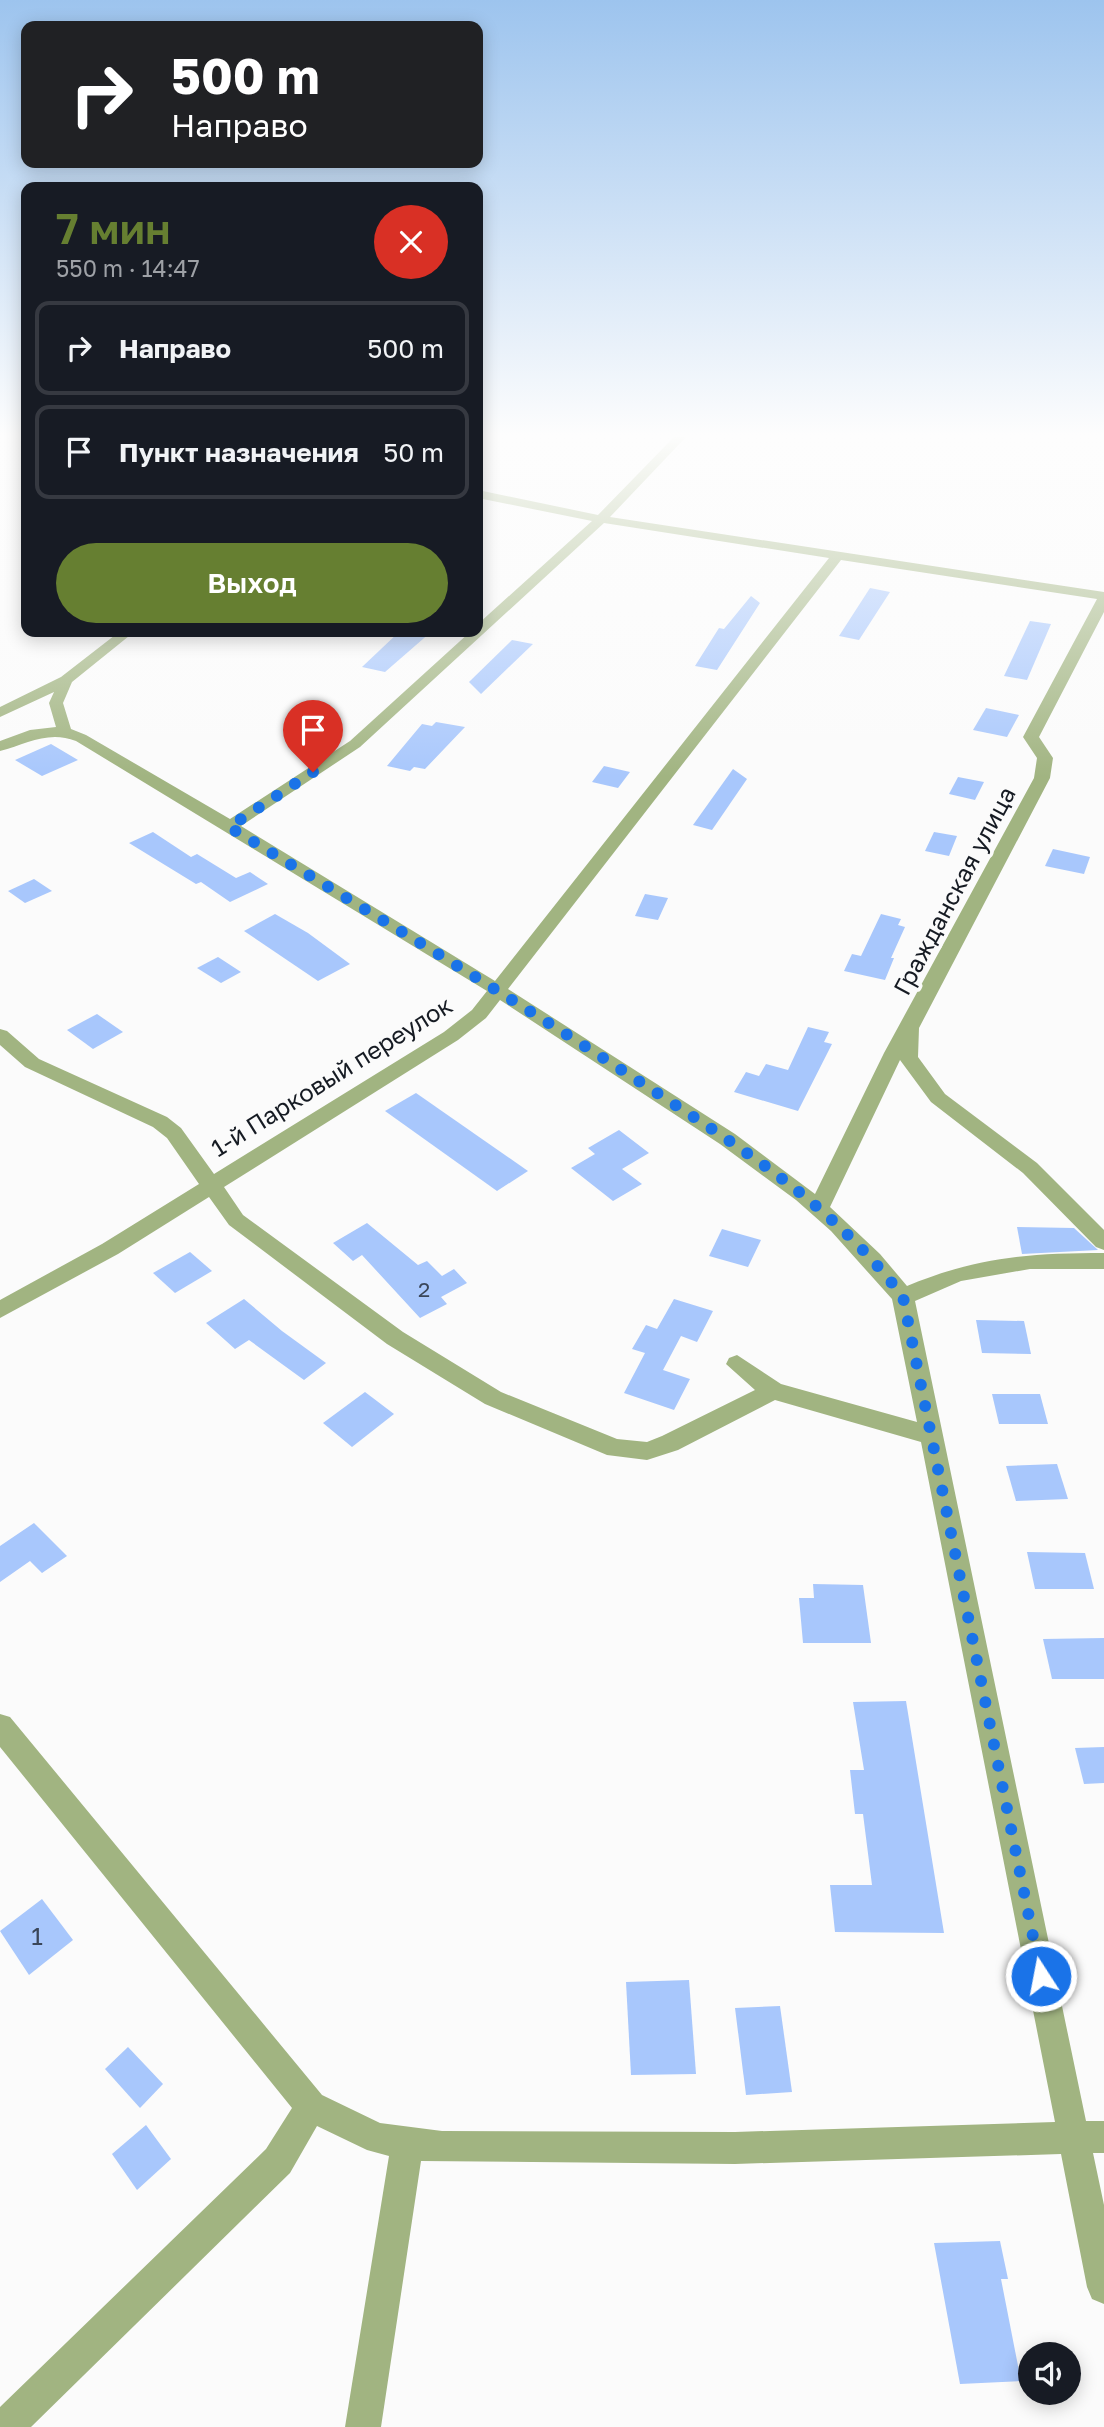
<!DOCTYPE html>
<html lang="ru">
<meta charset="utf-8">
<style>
body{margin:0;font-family:"Golos Text",sans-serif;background:#20242c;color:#f1f3f6;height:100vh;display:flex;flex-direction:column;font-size:26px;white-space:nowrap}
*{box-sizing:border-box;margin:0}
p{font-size:23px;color:#9ea1a6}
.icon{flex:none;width:38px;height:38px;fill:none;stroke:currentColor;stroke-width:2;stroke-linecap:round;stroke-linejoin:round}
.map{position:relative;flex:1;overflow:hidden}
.details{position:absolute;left:21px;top:182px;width:462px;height:455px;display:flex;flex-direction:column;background:#171b24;border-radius:14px;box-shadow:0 4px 18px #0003}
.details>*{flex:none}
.hud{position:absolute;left:21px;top:21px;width:462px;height:147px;border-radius:14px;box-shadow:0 4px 18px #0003;background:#202124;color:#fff;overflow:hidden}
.tools{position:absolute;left:1018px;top:2342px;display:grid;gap:14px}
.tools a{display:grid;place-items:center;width:63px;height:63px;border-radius:50%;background:#171b24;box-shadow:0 4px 18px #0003;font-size:35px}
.pin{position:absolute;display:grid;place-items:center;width:60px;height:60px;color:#fff;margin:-72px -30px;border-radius:50% 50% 50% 0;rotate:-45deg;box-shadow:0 0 7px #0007}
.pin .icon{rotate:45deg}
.me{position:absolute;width:77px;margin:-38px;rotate:349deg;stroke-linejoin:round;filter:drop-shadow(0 0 5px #0008)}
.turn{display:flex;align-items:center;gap:24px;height:147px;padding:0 35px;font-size:32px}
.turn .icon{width:91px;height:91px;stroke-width:2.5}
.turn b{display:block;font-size:49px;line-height:60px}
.round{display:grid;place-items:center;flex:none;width:74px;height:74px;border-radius:37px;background:#20242c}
.headline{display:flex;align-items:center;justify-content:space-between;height:119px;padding:0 35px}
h1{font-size:42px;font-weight:600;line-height:52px;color:#667f31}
.cta{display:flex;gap:14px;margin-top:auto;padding:14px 35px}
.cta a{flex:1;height:80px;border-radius:42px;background:#667f31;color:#fff;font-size:28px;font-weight:600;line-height:80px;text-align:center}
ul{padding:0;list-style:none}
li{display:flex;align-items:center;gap:21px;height:94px;margin:0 14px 10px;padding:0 21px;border:4px solid #363941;border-radius:14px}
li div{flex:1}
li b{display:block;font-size:26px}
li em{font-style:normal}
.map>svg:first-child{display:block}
.building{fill:#a8c7fc}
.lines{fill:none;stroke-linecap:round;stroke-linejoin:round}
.minor{fill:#a1b481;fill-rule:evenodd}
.route{stroke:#1a73e8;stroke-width:12;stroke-dasharray:0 21.6}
.labels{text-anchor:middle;stroke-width:7;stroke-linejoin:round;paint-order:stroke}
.number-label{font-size:21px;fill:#3a4659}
.street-label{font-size:24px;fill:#161b23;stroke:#fbfbfb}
.near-number-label{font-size:24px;fill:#3a4659}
</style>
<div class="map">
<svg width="1104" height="2427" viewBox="0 0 1104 2427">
<rect width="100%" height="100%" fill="#fbfbfb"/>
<g class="building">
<path d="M870,588L890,592L859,640L839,636Z"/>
<path d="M751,596L760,603L717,670L695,666L719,628L724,629Z"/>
<path d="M1030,621L1051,624L1027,680L1004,676Z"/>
<path d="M399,632H431L385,672L362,667Z"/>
<path d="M512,640L533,644L481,694L469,682Z"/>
<path d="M986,708L1019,715L1007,737L973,730Z"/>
<path d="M436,722L465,727L425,769L414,767L410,771L387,766L422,724L432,726Z"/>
<path d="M51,744L78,760L42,776L15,760Z"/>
<path d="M604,766L630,772L618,788L592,782Z"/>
<path d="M733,769L747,779L712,830L693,825Z"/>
<path d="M958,777L984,782L975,800L949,794Z"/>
<path d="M153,832L191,857L197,854L236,878L250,872L268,884L230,902L201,882L196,884L129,843Z"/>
<path d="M934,832L957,836L949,856L925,851Z"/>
<path d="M1053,849L1090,857L1084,874L1045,866Z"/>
<path d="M34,879L52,891L25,903L8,891Z"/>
<path d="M645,894L668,898L658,920L635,916Z"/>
<path d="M275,914L308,933L350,964L318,981L244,931Z"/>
<path d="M881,914L901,919L898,925L905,927L891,958H894L885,980L844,971L852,954L861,956Z"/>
<path d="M218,957L241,972L221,983L197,968Z"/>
<path d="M97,1014L123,1032L93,1049L67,1030Z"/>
<path d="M808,1027L829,1032L824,1042L832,1044L798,1111L734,1092L746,1072L759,1076L766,1064L788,1070Z"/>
<path d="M416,1093L528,1171L497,1191L385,1111Z"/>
<path d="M619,1130L649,1153L622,1169L642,1184L613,1201L571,1168L595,1154L588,1148Z"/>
<path d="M367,1223L418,1265L427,1261L442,1276L454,1269L467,1283L441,1297L447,1304L420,1318L362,1255L353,1261L333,1243Z"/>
<path d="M1017,1227L1074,1228L1098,1250L1022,1254Z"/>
<path d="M722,1229L761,1240L748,1267L709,1256Z"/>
<path d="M190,1252L212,1271L175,1293L153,1273Z"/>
<path d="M244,1299L282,1331L326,1363L304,1380L249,1340L235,1349L206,1323Z"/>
<path d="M674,1299L713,1311L697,1342L681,1336L663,1370L690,1379L674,1410L624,1393L645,1353L632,1349L646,1325L657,1329Z"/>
<path d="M976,1320L1024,1321L1031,1354L982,1353Z"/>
<path d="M365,1392L394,1414L352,1447L323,1423Z"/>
<path d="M992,1394H1040L1048,1424H999Z"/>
<path d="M1057,1464L1068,1499L1016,1501L1006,1466Z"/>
<path d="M34,1523L67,1556L42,1573L30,1561L0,1582V1546Z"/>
<path d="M1027,1552L1085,1553L1094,1589H1035Z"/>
<path d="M813,1584L863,1585L871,1643H803L799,1598H814Z"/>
<path d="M1104,1638V1679H1052L1043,1639Z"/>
<path d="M906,1701L944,1933L835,1932L830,1885H872L863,1814H855L850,1770H864L853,1702Z"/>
<path d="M1104,1747V1783L1084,1784L1075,1748Z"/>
<path d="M42,1899L73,1940L29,1975L0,1931Z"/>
<path d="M689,1980L696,2074L631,2075L626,1982Z"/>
<path d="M780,2006L792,2092L746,2095L735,2008Z"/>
<path d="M128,2047L163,2084L140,2108L105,2069Z"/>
<path d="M146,2125L171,2159L137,2190L112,2154Z"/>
<path d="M1000,2241L1008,2279H1001L1021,2381L960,2384L934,2243Z"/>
</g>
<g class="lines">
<path class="minor" d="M674,437H686L610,517L1104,592V612L1039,737L1053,758L1050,778L919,1028L918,1057L945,1094L1037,1163L1104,1230V1250L1096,1247L1023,1173L931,1102L900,1060L830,1207L880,1254L907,1286C977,1257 1029,1253 1104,1253V1269H1030L961,1281L915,1301L1086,2121H1104V2153H1093L1104,2205V2304L1092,2299L1087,2287L1061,2154L735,2164L421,2161L381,2427H345L389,2156L367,2150L317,2126L290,2173L31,2427H0V2407L266,2149L292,2108L0,1747V1714L10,1717L322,2095L380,2123L442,2131L735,2132L1055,2122L921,1442L775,1400L678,1450L647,1460L607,1455L485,1404L387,1344L229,1225L209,1197L118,1254L0,1318V1300L102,1244L199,1184L167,1138L153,1127L25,1067L0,1045V1029L7,1031L39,1059L167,1117L181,1128L214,1174L444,1032L472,1010L487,991L76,741C48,730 27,744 0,751V741L30,730L56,727L49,703L54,692L0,717V707L61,677L119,632H134L72,682L63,703L71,729L86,735L230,819L350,741L470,632H478V624L592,521L478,498V490L598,515ZM604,523L829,558L495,981L241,826L360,747ZM841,560L1097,599L1023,737L1037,758L1034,778L884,1053L815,1194L735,1134L508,989ZM500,1000L720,1144L796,1200L831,1231L892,1299L917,1422L781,1384L737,1355L729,1358L726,1364L755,1390L662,1436L647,1442L617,1439L501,1392L403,1332L243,1215L224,1187L458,1040L486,1018Z"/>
</g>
<linearGradient id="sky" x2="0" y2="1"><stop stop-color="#9dc4ee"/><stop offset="0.56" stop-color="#fdfdfd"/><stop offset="1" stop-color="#fdfdfd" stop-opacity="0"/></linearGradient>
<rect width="1104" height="777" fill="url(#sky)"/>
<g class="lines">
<path class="route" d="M313,772L229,827C365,909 501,991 634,1078C733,1143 830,1201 903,1297L1041,1976"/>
</g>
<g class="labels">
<g class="number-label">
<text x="424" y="1297">2</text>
</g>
<g class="street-label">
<text transform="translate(955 891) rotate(-62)" y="8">Гражданская улица</text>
<text transform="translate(332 1077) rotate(-32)" y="8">1-й Парковый переулок</text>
</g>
<g class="near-number-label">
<text x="37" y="1945">1</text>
</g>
</g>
</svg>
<div class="tools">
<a><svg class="icon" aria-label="sound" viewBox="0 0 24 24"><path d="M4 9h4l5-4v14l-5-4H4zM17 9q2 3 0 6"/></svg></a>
</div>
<div class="pin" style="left:313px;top:772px;background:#d93025"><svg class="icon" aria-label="arrive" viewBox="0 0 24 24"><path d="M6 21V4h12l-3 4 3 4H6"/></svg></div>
<svg class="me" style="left:1041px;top:1976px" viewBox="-20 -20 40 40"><circle r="17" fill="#1a73e8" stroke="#fff" stroke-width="3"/><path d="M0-11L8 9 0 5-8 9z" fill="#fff"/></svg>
<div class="hud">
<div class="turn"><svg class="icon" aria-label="right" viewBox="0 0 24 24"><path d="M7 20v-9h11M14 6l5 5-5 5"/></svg><div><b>500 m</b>Направо</div></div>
</div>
<section class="details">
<div class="headline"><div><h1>7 мин</h1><p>550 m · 14:47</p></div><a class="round" style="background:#d93025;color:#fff"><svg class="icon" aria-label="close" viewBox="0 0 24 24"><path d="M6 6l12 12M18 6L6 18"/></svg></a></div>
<ul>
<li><svg class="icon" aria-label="right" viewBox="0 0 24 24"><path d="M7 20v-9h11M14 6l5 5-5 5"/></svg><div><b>Направо</b></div><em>500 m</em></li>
<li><svg class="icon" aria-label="arrive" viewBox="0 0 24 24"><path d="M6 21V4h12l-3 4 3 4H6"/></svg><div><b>Пункт назначения</b></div><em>50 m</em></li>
</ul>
<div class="cta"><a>Выход</a></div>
</section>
</div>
